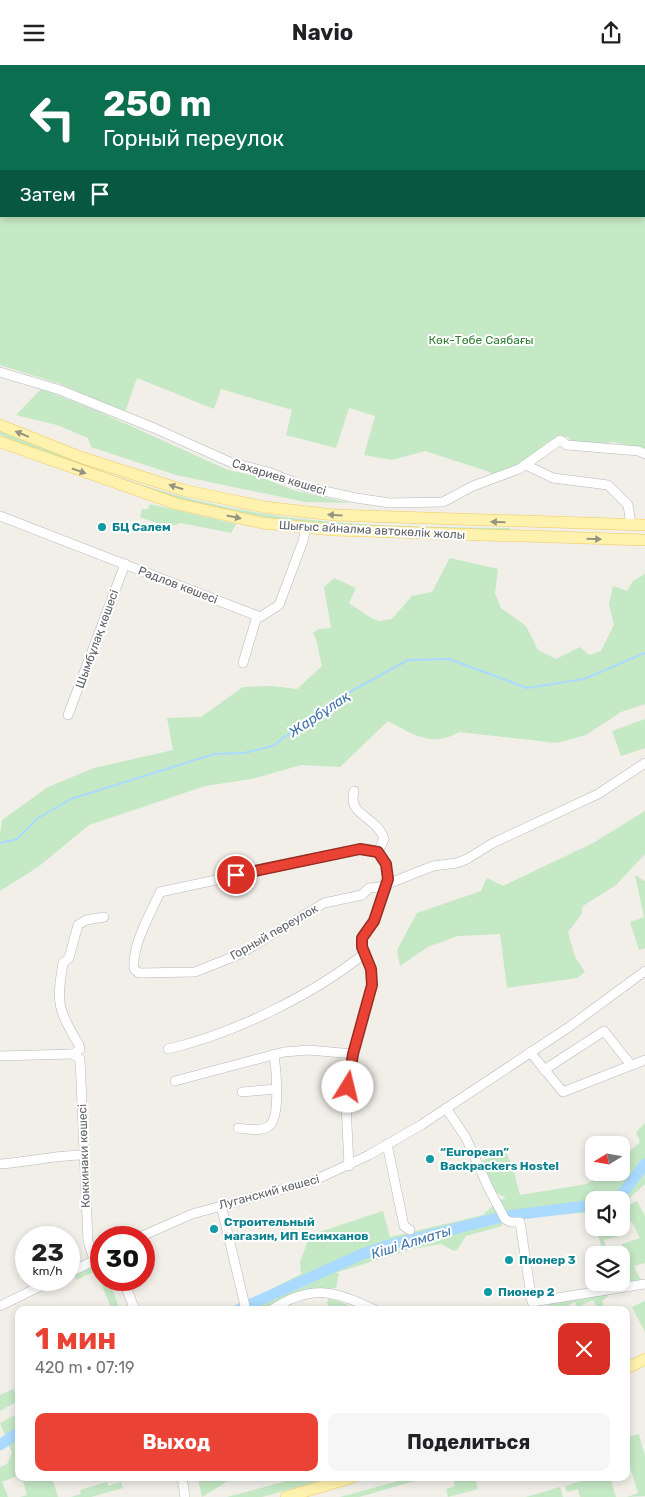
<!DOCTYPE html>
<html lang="ru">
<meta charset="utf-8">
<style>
body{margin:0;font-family:Rubik,sans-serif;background:#f6f6f6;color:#202124;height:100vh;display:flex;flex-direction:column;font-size:19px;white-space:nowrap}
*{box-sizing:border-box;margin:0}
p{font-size:16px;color:#757577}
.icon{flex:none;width:28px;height:28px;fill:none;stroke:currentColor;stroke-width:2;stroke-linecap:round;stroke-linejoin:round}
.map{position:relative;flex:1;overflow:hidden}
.sheet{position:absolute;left:15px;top:1241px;width:615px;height:175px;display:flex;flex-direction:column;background:#fff;border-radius:10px;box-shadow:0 2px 8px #0003}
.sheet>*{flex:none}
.banner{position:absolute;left:0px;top:0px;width:645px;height:152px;box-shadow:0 2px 8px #0003;background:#0b6e4f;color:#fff;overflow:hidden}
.needle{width:32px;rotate:259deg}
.buttons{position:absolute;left:585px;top:1071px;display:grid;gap:10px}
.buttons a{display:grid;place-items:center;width:45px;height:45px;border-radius:10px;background:#fff;box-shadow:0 2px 8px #0003;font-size:25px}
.speed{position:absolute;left:15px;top:1161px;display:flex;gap:10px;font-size:25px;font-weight:700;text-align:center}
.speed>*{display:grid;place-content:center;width:65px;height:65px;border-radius:50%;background:#fff;box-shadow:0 2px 8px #0003;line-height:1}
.speed small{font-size:12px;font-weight:400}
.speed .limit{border:8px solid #d22;background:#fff;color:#111}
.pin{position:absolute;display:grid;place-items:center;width:42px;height:42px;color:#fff;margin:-21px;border:2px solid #fff;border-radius:50%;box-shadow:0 1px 5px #0007}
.me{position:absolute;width:55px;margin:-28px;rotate:9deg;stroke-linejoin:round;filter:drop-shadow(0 0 4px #0008)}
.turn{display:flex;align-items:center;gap:18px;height:105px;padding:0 20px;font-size:22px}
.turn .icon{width:65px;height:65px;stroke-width:2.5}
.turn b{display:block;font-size:35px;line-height:42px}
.then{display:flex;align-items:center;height:48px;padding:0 20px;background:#0003;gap:10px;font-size:19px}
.round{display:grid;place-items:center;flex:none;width:52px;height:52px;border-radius:10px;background:#f6f6f6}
.overview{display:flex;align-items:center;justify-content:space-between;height:85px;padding:0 20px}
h1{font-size:30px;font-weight:700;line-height:38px;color:#ea4335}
.action{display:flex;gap:10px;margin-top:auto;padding:10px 20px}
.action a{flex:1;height:58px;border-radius:10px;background:#ea4335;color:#fff;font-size:20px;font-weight:700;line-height:58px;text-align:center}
.action a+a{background:#f6f6f6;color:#202124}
header{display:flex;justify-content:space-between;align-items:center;height:65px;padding:0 20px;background:#fff;font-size:22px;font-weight:700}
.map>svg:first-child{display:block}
.green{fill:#c5e8c5;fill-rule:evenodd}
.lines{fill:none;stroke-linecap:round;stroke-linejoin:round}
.stream{stroke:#aadaff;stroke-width:2}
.river{stroke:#aadaff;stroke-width:11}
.minor-casing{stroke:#b5b8bc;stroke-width:10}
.major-casing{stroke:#f2c960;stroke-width:12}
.minor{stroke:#fff;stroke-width:9}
.major{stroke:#fff2af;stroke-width:11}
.oneway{fill:#979581}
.route-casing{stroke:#982c22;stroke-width:12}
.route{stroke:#ea4335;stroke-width:9}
.culture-dot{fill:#0f9aa8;stroke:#fff;stroke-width:2}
.labels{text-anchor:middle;stroke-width:4;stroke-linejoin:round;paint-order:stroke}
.park-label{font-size:12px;fill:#348238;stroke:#fff}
.street-label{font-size:12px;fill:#5f6368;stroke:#fff}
.culture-label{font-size:12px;font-weight:bold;fill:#0d838f;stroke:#fff;text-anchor:start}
.water-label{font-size:14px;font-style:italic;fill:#4174aa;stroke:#fff}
</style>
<header><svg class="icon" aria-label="menu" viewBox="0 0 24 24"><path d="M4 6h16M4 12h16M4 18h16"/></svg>Navio<svg class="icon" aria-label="share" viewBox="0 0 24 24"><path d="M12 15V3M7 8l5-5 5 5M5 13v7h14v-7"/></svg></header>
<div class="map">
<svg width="645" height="1432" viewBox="0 0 645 1432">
<rect width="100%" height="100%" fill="#f1efe8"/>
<g class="green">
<path d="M0,0H645V385L613,377L586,381L571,378L568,372C549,369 535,390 521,400C513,406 501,408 492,412L490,407L425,386L392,395L364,390L375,351L349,343L336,383L286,370L292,345L221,324L214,344L137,313L125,347L60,319L0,300ZM1,1H644V151H1Z"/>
<path d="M41,324L93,344L228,405L261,412L296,426L350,438L305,437L176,410L91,382L88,373L57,360L16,350Z"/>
<path d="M0,366C68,393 136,422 208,438C306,461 410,462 510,463V466C409,463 307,464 208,442C137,426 68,397 0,370Z"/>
<path d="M150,439L236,459L231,468L181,458L167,462L140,452L142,444H148Z"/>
<path d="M450,493L498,504L495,528L501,543L526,561L538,585L556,594L580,582L589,590L601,586L614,560L609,539L613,521L627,526L633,516L645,509V639L621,647L586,670L557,678L459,667C432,683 412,669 388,656L340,702L301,700L252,714L205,721L89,760L38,802L0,826V770L2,755L48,722L94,703L173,685L167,653L201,652L243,622L272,621L297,624L322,601L316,574L313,568L319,564L331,563L324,522L334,513L356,523L349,538L371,553L379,556L392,554L412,531L432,527Z"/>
<path d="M645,654V683L621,691L612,666Z"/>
<path d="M645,746V789L616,820L583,841L581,850L568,867L575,892L585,907L577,913L507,923L500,869L458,871L428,882L400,901L397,885L417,848L481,826L487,813L503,821L593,778Z"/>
<path d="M635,810L645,816V883L639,885L630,857L644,852Z"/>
<path d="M645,1058V1119L630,1133L621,1137V1135H594V1147L521,1153L502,1158V1161L466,1171L457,1185L454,1186L441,1179L412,1184L335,1208H339L336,1223L300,1226L265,1245H231L301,1209L300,1197L310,1170L383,1146L390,1172L483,1150L499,1135L506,1133L495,1127L482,1096L505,1085L513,1103L520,1130L587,1119L604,1108H621V1095L640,1077L636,1067Z"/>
<path d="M637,1136L645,1151V1198L634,1201L642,1217L615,1222L612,1218H621V1190H604L596,1163L600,1170L616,1165L619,1171L604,1175L607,1187L623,1184L622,1179L640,1173L632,1157L621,1152V1144Z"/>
<path d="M101,1199V1215H109L120,1245H112L96,1206L76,1215L75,1209Z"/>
<path d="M603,1228L610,1229L602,1236L605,1245H598L593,1235L577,1242L575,1237L559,1245H550L548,1239Z"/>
<path d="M329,1233L362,1245H332L327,1238Z"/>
<path d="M645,1236V1267L632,1242Z"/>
<path d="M13,1324L18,1336L0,1346V1330Z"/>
<path d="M19,1348V1410L2,1417L8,1432H0V1402L7,1399L12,1388L0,1358Z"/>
<path d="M639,1369L645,1391V1431L627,1432L638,1428L626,1389V1372Z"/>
<path d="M26,1413H52L58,1432H20L27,1430L23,1416L27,1415Z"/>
<path d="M198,1413H227L228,1416L202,1432Z"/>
<path d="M298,1413H329L262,1432H227Z"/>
<path d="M409,1413H414L415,1416L359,1432H340Z"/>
<path d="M453,1413H475L478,1424L448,1432L446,1424L455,1421Z"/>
<path d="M584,1413H610L616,1432H580L578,1424L567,1427L565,1421L584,1415Z"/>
<path d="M107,1417L108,1421L121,1417L123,1423L91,1432H71L81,1429L80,1425Z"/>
<path d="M560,1422L563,1432H526Z"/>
</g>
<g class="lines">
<path class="stream" d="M0,778L17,774L38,753L71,734L214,689L244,688L273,681L330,638L408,595L449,594L527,623L584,614L645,588"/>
<g class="river">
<path d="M611,1135L622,1129L645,1099"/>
<path d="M238,1245L360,1190L389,1180L506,1151L594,1140"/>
<path d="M0,1380L19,1367"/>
</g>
<defs>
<g id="minor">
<path d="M0,307L60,325L154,363L232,398L268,407L306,422L356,433L390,438L443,437L473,421L519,404L560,375L567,380L639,386L645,389"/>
<path d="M526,400L553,413L608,420L628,440L631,460"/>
<path d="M0,451L260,552L279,540L303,476L306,463"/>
<path d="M243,598L257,551"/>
<path d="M68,650L125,499"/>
<path d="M378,787L360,784L160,827C150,850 132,879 134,904L139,908L195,907L240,889L324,838L362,830L369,823L380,822L433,801L457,798L467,794L493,778L598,729L645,698"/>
<path d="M168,984C233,969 313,930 365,888"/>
<path d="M530,987L563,1027L645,995"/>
<path d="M73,989L80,994L88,1176L94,1195"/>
<path d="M73,989L80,984L79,980C58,944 56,939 63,898L69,893L78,860L86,855L104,852"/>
<path d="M0,991L73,989"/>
<path d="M544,1005L604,966L631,1000"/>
<path d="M175,1016L284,987L309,985L353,989"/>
<path d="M242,1027L276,1024"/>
<path d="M446,1043L466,1073L489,1124L505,1154L510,1157H520L532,1237L645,1219"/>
<path d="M238,1063C246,1064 262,1067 269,1061C281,1053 276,1003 274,989"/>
<path d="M387,1079L404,1161L410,1165"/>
<path d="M0,1099C29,1097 55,1090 84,1090"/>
<path d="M349,1101L346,1039L353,989L372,920L371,904L363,882L362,873L374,856L388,819L386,799L378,787L384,774C377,751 347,751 354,726"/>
<path d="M221,1140L246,1245"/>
<path d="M140,1172L192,1149L313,1116L369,1090L421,1060L569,962L645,906"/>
<path d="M69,1208L101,1192"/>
<path d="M123,1215L135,1245"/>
<path d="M0,1241L53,1215"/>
<path d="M271,1245C310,1219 335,1225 375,1245"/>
<path d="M182,1412L185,1432"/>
</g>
<g id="major">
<path d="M0,360L83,393L183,425L264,442L334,450L645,460"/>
<path d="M0,377L177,439L262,458L333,465L645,475"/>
<path d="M626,1304L645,1294"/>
<path d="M286,1432L354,1412"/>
</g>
</defs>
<use href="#minor" class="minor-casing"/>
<use href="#major" class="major-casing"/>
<use href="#minor" class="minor"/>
<use href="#major" class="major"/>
</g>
<defs><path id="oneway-solid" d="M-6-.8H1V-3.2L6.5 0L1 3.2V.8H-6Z" transform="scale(1.25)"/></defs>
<g class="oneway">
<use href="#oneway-solid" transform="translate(22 369) rotate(-158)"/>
<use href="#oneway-solid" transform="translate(79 406) rotate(19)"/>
<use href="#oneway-solid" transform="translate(176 422) rotate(-163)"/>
<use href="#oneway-solid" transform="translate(335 450) rotate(-177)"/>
<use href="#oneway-solid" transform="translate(234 452) rotate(12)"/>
<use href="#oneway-solid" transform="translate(498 457) rotate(-178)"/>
<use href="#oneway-solid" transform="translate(594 474) rotate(1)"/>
</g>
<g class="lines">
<defs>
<path id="route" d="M236,810L360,784L378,787L386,799L388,814L374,856L362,873V882L371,904L372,920L353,989L348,1022"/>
</defs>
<use href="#route" class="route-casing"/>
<use href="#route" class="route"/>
</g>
<g class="culture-dot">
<circle cx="102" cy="462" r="5"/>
<circle cx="430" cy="1094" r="5"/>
<circle cx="214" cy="1164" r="5"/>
<circle cx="509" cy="1195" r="5"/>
<circle cx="488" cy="1227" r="5"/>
</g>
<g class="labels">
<g class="park-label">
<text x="481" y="279">Көк-Төбе Саябағы</text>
</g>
<g class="street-label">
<text transform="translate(279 412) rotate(17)" y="4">Сахариев көшесі</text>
<text transform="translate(372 465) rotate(3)" y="4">Шығыс айналма автокөлік жолы</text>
<text transform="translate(178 520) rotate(21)" y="4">Радлов көшесі</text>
<text transform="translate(97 574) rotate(-70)" y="4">Шымбұлақ көшесі</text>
<text transform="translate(274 867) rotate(-30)" y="4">Горный переулок</text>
<text transform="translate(84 1091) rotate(-92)" y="4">Коккинаки көшесі</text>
<text transform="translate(269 1127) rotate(-15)" y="4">Луганский көшесі</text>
</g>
<g class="culture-label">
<text x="112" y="466">БЦ Салем</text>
<text x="440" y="1091">“European”<tspan x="440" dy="14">Backpackers Hostel</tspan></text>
<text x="224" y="1161">Строительный<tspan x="224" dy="14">магазин, ИП Есимханов</tspan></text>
<text x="519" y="1199">Пионер 3</text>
<text x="498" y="1231">Пионер 2</text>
</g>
<g class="water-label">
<text transform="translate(319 649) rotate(-34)" y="5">Жарбұлақ</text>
<text transform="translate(411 1177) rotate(-17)" y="5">Кіші Алматы</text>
</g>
</g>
</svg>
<div class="buttons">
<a><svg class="needle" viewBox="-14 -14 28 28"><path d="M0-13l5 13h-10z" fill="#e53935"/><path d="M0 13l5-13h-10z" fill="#757577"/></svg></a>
<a><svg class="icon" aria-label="sound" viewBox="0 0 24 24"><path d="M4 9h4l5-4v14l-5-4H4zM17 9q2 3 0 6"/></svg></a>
<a><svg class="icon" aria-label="layers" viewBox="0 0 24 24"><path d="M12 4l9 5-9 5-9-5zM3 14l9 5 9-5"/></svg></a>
</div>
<div class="speed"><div>23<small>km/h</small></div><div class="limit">30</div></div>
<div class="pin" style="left:236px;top:810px;background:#d93025"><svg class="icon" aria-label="arrive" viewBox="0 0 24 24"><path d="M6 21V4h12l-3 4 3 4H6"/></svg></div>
<svg class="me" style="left:348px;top:1022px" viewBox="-20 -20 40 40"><circle r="19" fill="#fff"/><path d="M0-13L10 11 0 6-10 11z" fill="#ea4335"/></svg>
<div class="banner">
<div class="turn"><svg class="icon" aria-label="left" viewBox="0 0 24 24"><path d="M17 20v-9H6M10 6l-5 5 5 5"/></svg><div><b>250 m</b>Горный переулок</div></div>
<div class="then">Затем<svg class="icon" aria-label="arrive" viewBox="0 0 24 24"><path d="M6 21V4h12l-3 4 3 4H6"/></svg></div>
</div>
<section class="sheet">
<div class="overview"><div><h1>1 мин</h1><p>420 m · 07:19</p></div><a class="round" style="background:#d93025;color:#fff"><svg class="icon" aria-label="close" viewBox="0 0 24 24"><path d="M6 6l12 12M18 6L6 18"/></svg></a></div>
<div class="action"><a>Выход</a><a>Поделиться</a></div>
</section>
</div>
